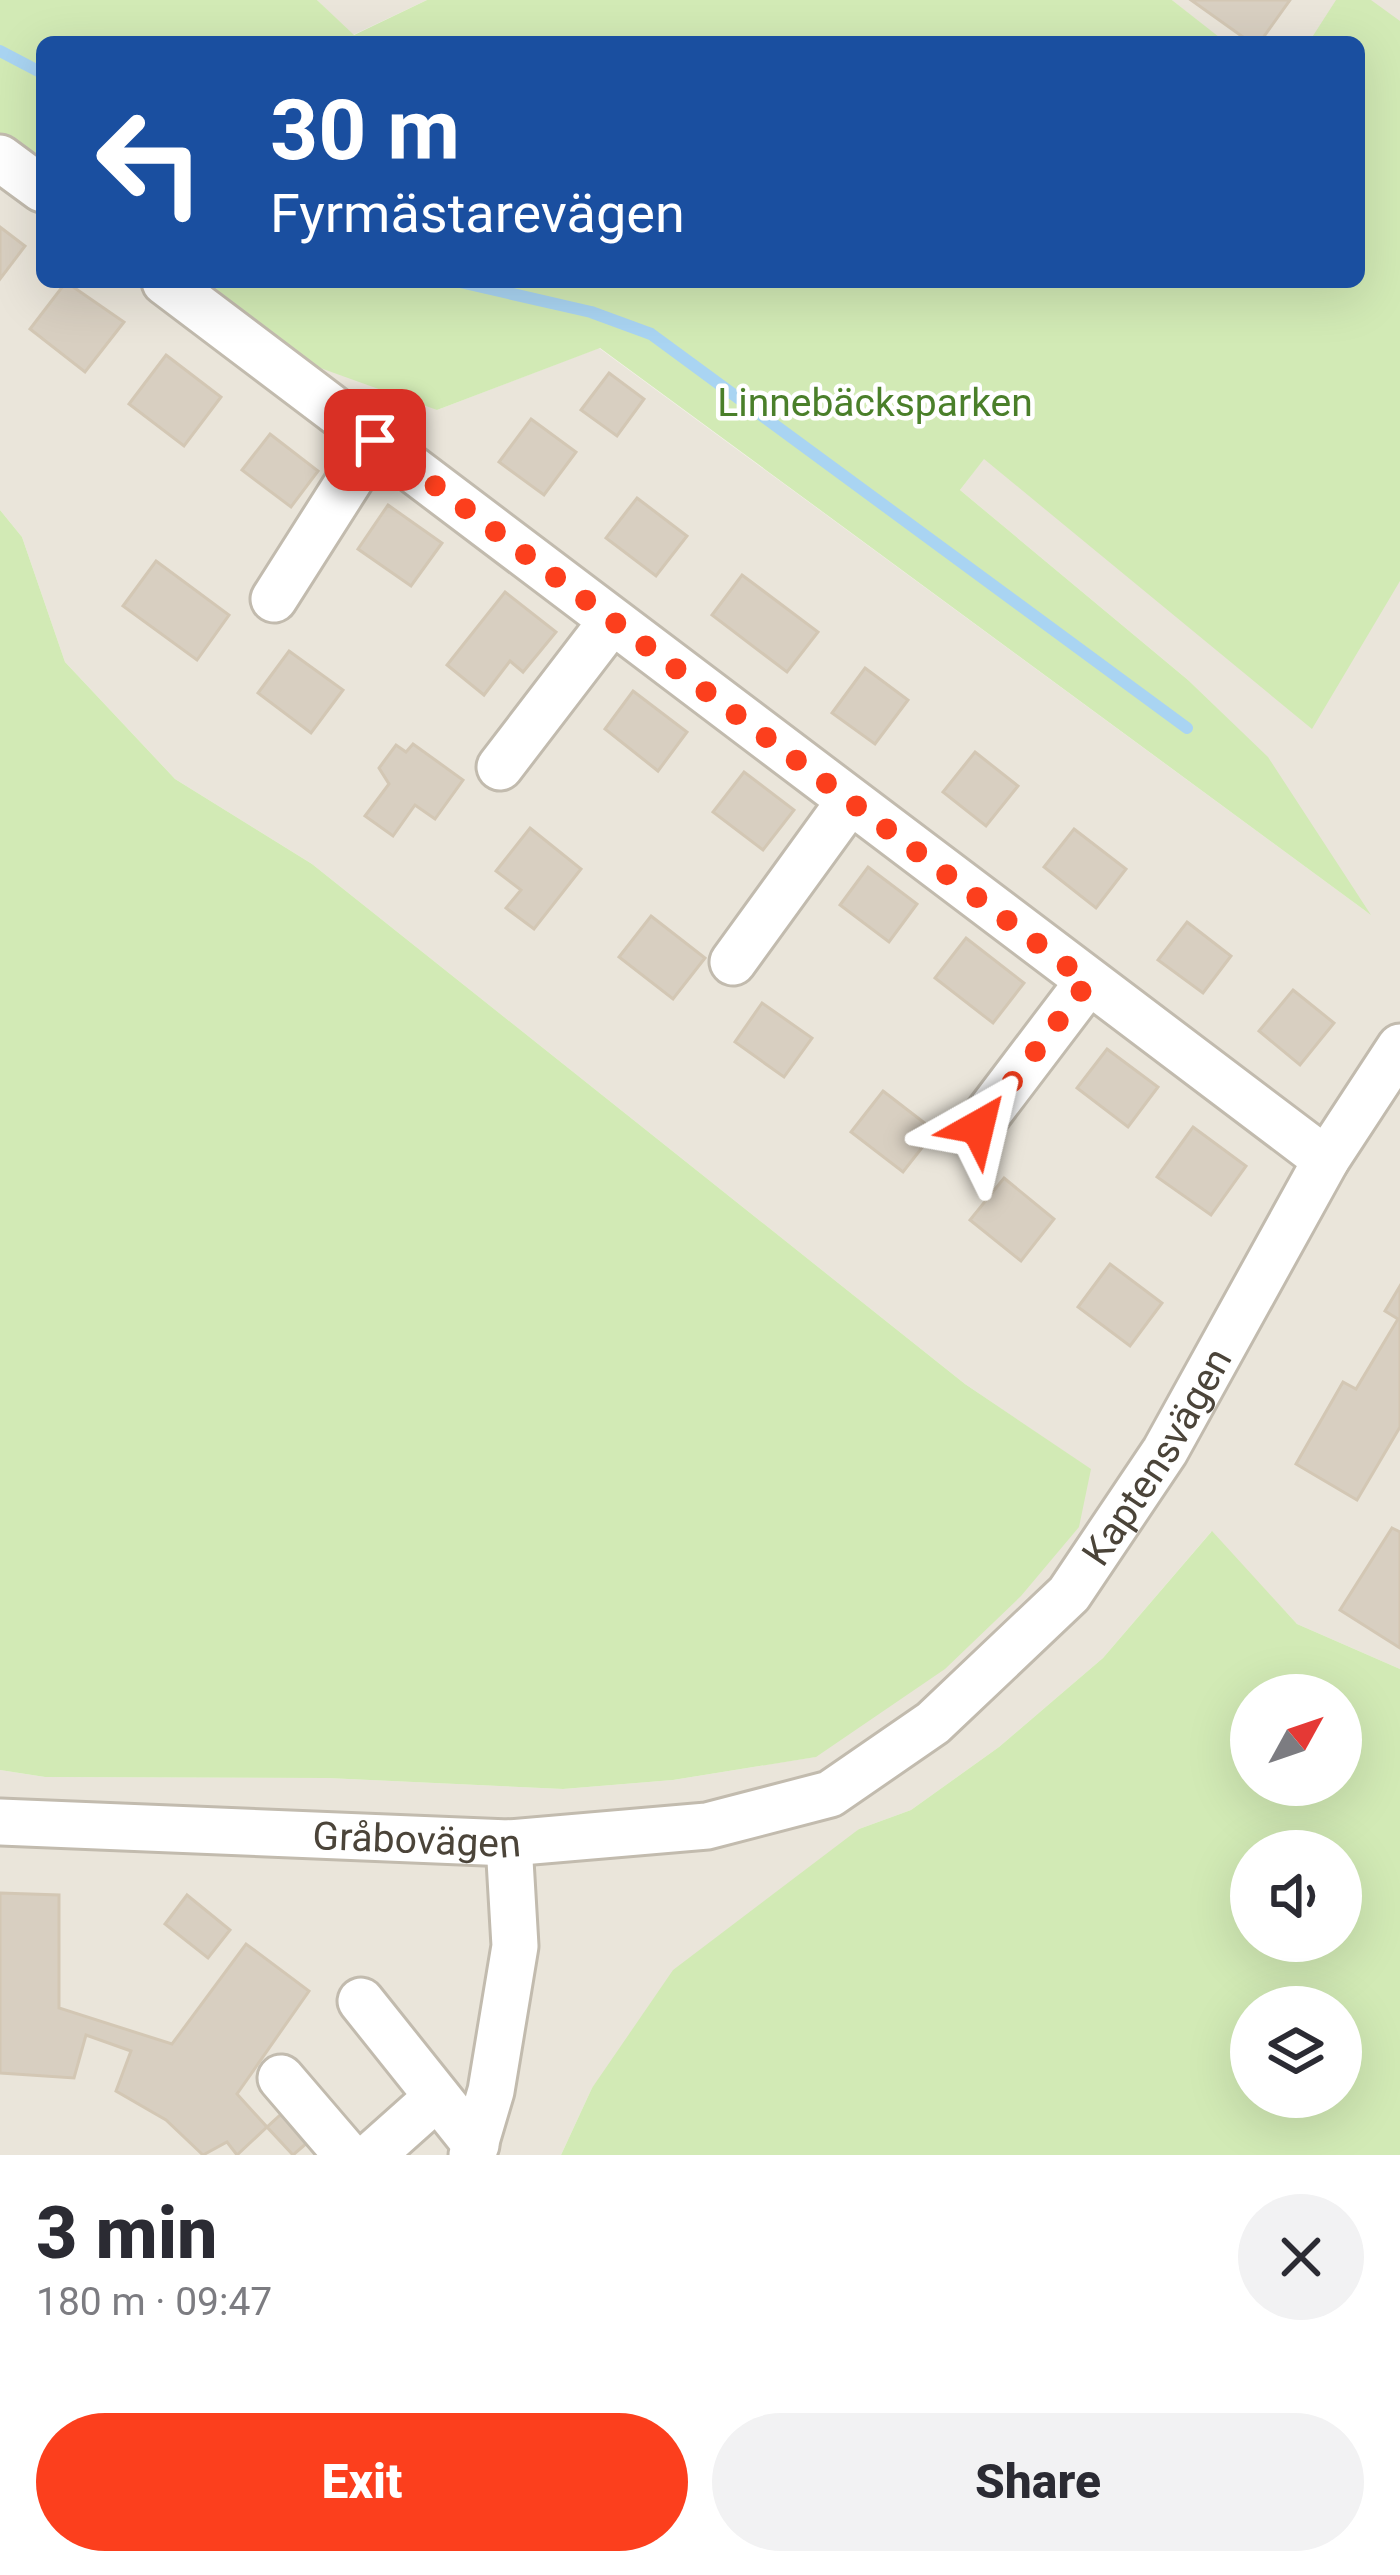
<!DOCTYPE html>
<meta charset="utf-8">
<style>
body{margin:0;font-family:Roboto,sans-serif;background:#f2f2f3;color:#2b2b33;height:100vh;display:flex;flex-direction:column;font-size:45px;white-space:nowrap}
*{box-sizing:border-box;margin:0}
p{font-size:39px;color:#7c7c81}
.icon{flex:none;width:66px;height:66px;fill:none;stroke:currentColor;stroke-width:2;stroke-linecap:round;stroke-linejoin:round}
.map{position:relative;height:2155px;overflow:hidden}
.drawer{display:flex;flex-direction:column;background:#fff;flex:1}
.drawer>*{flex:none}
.guide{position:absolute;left:36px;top:36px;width:1329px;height:252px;border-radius:18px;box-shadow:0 12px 48px #0002;background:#1a4fa0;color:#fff;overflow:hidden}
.needle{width:78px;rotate:50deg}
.tools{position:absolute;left:1230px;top:1674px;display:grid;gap:24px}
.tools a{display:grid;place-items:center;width:132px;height:132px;border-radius:50%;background:#fff;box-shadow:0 12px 48px #0002;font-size:60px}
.pin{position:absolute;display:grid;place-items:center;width:102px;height:102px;color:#fff;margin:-51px;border-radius:24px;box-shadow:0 6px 18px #0006}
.me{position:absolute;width:132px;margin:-66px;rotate:37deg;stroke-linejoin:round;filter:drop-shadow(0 0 9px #0008)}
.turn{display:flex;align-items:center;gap:42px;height:252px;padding:0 36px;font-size:54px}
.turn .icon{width:156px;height:156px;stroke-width:2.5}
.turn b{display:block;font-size:84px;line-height:102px}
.round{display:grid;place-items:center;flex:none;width:126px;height:126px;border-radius:63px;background:#f2f2f3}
.headline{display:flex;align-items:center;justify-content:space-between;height:204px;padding:0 36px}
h1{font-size:72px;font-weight:800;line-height:90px}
.action{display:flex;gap:24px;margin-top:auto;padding:24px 36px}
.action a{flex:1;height:138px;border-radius:72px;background:#fc3f1d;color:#fff;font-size:48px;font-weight:800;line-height:138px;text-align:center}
.action a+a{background:#f2f2f3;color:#2b2b33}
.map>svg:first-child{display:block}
.residential{fill:#eae5da}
.green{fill:#d2eab5;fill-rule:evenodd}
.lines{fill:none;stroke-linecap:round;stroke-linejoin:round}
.stream{stroke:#a9d4f2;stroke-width:12}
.building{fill:#d8cfc1;stroke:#d3c7b4;stroke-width:3}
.minor-casing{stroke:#c2bbae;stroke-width:51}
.minor{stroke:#fff;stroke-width:45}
.route{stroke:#fc3f1d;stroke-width:21;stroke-dasharray:0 37.8}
.labels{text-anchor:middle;stroke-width:9;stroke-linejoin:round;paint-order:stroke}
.park-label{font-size:39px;fill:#4a7f2a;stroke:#fff}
.street-label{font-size:39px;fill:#4b4439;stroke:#fff}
</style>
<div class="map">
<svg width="1400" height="2155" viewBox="0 0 1400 2155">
<rect width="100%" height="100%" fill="#f6f3ec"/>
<g class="residential">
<path d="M317,0H427L353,35Z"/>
<path d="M1172,0H1400V1669L1297,1624L1211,1532L1103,1658L999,1747L911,1810L859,1829L592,2088L561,2155H0V1770L45,1777L327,1778L563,1789L673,1780L815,1757L1090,1469L965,1384L312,864L175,779L65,662L22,537L0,510V137L42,168V282H194L437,410L599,348L1367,912L1267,757L1188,680L960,490L984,458L1359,282V42H1216L1218,37Z"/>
</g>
<g class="green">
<path d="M0,0H317L354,35L427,0H1172L1219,37L1216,42H42V168L0,137Z"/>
<path d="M1336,0H1371L1400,21V581L1312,729L984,459L960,490L1188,680L1268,757L1371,915L600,348L437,410L298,360L194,282H1359V42H1309Z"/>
<path d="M0,510L22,537L65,662L175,779L312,864L965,1384L1091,1469L1079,1527L1021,1596L945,1669L816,1757L673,1780L563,1789L327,1778L45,1777L0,1770Z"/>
<path d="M1212,1531L1297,1624L1400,1669V2155H561L592,2088L673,1970L859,1829L911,1810L999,1747L1103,1658ZM1251,1695H1341V1785H1251ZM1341,1851V1941H1251V1851ZM1341,2007V2097H1251V2007Z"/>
</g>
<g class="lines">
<g class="stream">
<path d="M0,51L42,73"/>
<path d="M460,282L591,312L651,334L1187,728"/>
</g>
</g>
<g class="building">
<path d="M1191,0H1290L1260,42H1250Z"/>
<path d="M0,227L25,246L0,279Z"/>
<path d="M66,282L124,322L85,372L30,329Z"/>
<path d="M166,355L221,397L184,446L129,404Z"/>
<path d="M609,373L644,399L617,436L581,410Z"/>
<path d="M531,419L576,452L544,495L499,462Z"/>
<path d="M270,434L318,471L291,507L242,470Z"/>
<path d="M637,498L687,536L656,576L606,538Z"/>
<path d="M388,505L442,543L411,586L358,549Z"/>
<path d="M156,561L229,615L197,660L123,606Z"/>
<path d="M742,575L818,632L787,672L712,615Z"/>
<path d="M505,592L556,632L523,672L510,661L484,695L447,665Z"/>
<path d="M289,651L343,690L311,733L258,693Z"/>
<path d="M865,668L908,700L875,744L832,713Z"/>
<path d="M633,691L687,732L658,771L605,729Z"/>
<path d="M413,744L463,780L435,819L415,805L393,836L365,816L389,784L379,768L396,745L406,752Z"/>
<path d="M975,752L1018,786L986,826L943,792Z"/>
<path d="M744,772L794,810L763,850L713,812Z"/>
<path d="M530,828L581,869L534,929L506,908L521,890L496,871Z"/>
<path d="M1074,829L1126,869L1096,908L1044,867Z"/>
<path d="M868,867L917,904L889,942L840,905Z"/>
<path d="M651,916L705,958L673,999L619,957Z"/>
<path d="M1187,922L1231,956L1203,993L1158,960Z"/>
<path d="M966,938L1024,983L993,1023L935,978Z"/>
<path d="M1293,990L1334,1023L1300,1065L1259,1031Z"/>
<path d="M762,1003L812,1038L784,1077L735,1042Z"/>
<path d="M1107,1049L1158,1087L1128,1127L1077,1088Z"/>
<path d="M883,1091L935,1131L903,1172L851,1132Z"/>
<path d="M1193,1127L1246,1166L1211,1215L1157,1177Z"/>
<path d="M1004,1178L1054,1219L1021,1261L970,1220Z"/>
<path d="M1110,1264L1162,1303L1130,1346L1078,1307Z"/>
<path d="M1400,1286V1427L1357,1500L1296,1464L1343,1382L1356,1389L1398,1319L1385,1311Z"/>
<path d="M1392,1528L1400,1532V1648L1340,1610Z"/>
<path d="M0,1893L59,1895V2008L172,2044L246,1944L309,1991L237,2094L267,2127L237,2155L227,2142L203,2155L166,2120L116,2091L131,2051L86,2035L74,2078L0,2073Z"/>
<path d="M187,1895L230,1930L208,1958L165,1924Z"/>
<path d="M289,2107L315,2136L293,2155L267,2127Z"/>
</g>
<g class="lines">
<defs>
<g id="minor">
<path d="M0,158L42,189"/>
<path d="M165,282L1326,1160"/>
<path d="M274,599L375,440"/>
<path d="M500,767L611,622"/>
<path d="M733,962L849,802"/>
<path d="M978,1127L1088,982"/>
<path id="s1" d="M0,1822L509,1843L707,1826L830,1794L933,1723L1069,1594L1165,1451L1326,1160L1400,1047"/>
<path d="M361,2001L476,2145"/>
<path d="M281,2078L347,2155"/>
<path d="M372,2155L437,2097"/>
<path d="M472,2155L491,2091L515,1946L509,1843"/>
</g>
</defs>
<use href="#minor" class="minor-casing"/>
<use href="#minor" class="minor"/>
</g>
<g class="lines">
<path class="route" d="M375,440L1088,982L978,1127"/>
</g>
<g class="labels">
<g class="park-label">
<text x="875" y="416">Linnebäcksparken</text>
</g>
<g class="street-label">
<text dy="14" stroke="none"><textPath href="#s1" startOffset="1311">Kaptensvägen</textPath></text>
<text dy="14" stroke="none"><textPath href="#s1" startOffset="417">Gråbovägen</textPath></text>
</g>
</g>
</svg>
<div class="tools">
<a><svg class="needle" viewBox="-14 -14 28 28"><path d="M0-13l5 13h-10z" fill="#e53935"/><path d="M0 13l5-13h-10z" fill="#7c7c81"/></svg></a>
<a><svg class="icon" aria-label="sound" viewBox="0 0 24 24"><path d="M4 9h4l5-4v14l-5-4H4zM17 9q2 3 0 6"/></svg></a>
<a><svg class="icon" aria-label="layers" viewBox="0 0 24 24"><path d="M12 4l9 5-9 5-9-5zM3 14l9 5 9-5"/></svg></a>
</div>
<div class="pin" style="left:375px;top:440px;background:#d93025"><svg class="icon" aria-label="arrive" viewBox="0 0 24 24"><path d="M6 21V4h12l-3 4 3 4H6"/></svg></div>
<svg class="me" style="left:978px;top:1127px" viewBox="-20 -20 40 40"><path d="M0-17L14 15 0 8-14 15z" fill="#fc3f1d" stroke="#fff" stroke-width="4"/></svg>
<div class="guide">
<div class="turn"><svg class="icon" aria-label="left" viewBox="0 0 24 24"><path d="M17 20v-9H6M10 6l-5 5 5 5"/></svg><div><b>30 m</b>Fyrmästarevägen</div></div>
</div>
</div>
<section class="drawer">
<div class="headline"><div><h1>3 min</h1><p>180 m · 09:47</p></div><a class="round"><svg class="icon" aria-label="close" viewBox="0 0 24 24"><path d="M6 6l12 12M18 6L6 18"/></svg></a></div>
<div class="action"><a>Exit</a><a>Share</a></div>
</section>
